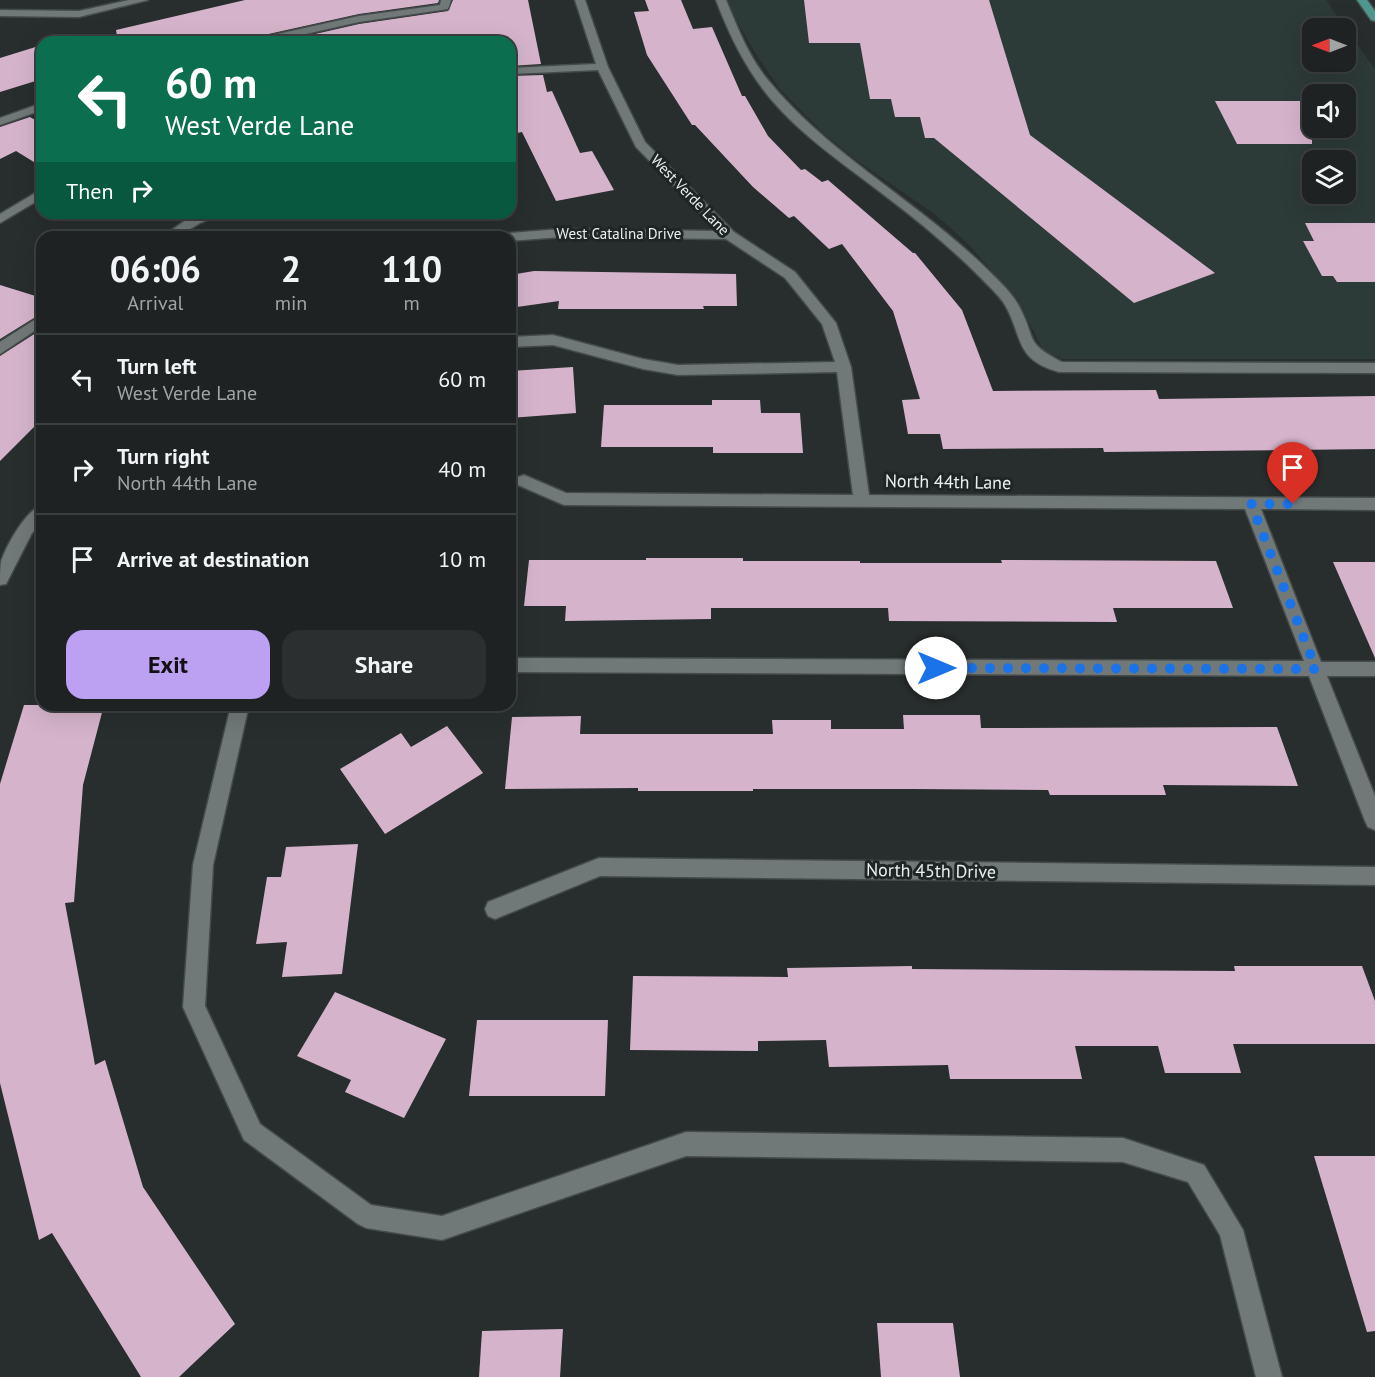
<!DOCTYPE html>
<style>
body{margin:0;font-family:"PT Sans",sans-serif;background:#2b2f2f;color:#f1f3f6;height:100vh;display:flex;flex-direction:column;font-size:22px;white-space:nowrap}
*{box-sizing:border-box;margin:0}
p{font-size:20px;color:#a1a4a5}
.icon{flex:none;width:33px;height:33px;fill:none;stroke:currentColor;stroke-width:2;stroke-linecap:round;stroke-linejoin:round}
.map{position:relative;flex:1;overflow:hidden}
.details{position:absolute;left:36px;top:231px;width:480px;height:480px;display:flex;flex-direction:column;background:#1e2222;border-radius:18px;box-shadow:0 6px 24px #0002,0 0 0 2px #3c3f40}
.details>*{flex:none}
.guide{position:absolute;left:36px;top:36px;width:480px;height:183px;border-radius:18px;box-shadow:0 6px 24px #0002,0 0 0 2px #3c3f40;background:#0b6e4f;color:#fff;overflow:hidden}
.needle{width:39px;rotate:270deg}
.tools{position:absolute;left:1302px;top:18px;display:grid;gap:12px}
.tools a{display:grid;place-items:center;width:54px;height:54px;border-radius:12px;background:#1e2222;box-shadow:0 6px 24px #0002,0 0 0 2px #3c3f40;font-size:30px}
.pin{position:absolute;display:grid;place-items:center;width:51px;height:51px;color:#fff;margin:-62px -26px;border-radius:50% 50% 50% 0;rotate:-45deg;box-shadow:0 0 6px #0007}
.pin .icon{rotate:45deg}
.me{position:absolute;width:66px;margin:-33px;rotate:90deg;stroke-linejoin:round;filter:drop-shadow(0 0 4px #0008)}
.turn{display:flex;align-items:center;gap:21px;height:126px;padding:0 30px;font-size:27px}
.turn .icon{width:78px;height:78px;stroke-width:2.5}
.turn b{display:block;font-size:42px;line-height:51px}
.then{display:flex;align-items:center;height:57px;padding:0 30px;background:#0003;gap:12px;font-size:22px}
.eta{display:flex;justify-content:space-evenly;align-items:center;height:102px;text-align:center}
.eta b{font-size:36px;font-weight:700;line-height:42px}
.cta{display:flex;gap:12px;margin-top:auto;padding:12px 30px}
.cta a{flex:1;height:69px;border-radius:18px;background:#bca0f2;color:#111;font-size:24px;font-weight:700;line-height:69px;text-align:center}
.cta a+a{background:#2b2f2f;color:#f1f3f6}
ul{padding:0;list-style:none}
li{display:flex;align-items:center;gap:18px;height:90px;padding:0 30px;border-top:2px solid #3c3f40}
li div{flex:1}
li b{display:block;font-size:22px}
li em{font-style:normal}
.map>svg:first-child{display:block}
.built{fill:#2c3a38;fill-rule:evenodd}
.building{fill:#d5b4cb}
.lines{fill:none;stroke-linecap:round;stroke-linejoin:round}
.minor-casing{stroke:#454b4a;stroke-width:3}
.major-casing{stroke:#454b4a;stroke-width:3}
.minor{fill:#717978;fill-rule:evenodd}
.major{fill:#4e978e;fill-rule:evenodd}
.route{stroke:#1a73e8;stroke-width:10;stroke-dasharray:0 18}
.labels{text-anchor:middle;stroke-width:6;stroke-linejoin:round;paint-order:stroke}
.far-street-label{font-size:15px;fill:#ebf0ef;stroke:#1e2524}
.street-label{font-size:18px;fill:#ebf0ef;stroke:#1e2524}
</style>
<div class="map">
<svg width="1375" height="1377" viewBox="0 0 1375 1377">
<rect width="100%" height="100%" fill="#282e2d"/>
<path class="built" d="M728,0H1326L1375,69V359H1063L1044,351L1016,299L969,245L937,216L855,159L823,133L779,88L757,56L731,11ZM1312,28H1346V62H1312ZM1312,94H1346V128H1312ZM1312,160H1346V194H1312Z"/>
<g class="building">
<path d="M245,0H439L438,3L359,14L255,37L248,42H118L116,30Z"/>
<path d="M453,0H528L541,64L510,66V42H280L359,24L448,11Z"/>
<path d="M645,0H681L693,29L712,27L742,96H745L768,136L801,170L805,169L822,182L828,180L913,253H915L962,310L993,391L1156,390L1159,399L1375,396V449L1104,452L1103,448L943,449L940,434H908L902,400L920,399L893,311L842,244L829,249L794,216L789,218L753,187L695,125H692L647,55L634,12L649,11Z"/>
<path d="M804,0H989L1030,135L1215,273L1134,303L934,138H925L920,117H895L891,99H870L860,43H809Z"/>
<path d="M42,45V79L0,92V58Z"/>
<path d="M543,75L547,92L552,91L580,153L592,151L614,190L556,201L522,132L517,133L510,115V76Z"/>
<path d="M1215,101H1312V144H1237Z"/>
<path d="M30,117L42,124V167L16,151L0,159V127Z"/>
<path d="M1305,223H1375V282H1337L1333,276H1322L1303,241H1314Z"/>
<path d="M534,271L736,274L737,306H703L704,309H558L559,301L510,308V275Z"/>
<path d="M0,285L42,298V313L0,339Z"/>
<path d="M42,329V419L0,461V356Z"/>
<path d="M573,367L576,413L510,418V371Z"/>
<path d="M712,400H760L761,413H800L803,453H713V447H601L604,405H712Z"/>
<path d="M646,558H743V561H860V563H1002L1001,560L1216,561L1233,608H1113L1117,622L889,621L888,608H711V619L565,621L566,606H524L529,560H646Z"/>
<path d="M1333,562H1375V658Z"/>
<path d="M24,705H104L83,785L74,902L65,903L95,1065L105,1060L143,1187L235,1324L179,1377H141L52,1233L39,1240L0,1083V784Z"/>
<path d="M903,715H980L981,728L1277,727L1298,786L1163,785L1166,795H1050L1048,790L912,789H753V791H638V788L505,789L512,717L581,716L580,734H773L772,720H831V729H904Z"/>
<path d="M447,726L483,773L385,834L340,769L401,733L411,747Z"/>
<path d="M358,844L342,974L282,977L287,942L256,944L267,877H281L286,847Z"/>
<path d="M912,966V969L1235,971L1234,966H1362L1375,1001V1044H1233L1241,1073H1165L1158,1046H1075L1082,1079H950L948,1065L829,1067L826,1040L758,1041V1051L630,1050L633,976L788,977L787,968Z"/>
<path d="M335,992L446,1039L404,1118L345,1092L351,1080L297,1056Z"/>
<path d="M477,1020H608L605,1096H469Z"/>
<path d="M1314,1156H1375V1331L1367,1332Z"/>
<path d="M877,1323H953L960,1377H881Z"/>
<path d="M563,1329L560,1377H479L482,1331Z"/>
</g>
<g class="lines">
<defs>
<g id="minor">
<path d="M129,0H148L79,17L0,16V10L79,11Z"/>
<path d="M441,0H451L448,9L359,22L270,42H250L255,39L359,16L440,5Z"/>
<path d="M575,0H585L608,67L645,142L734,232L795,272L836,323L851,367L869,495L1375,498V510L1261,509L1321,662H1375V676H1327L1375,796V830L1368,827L1365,821L1309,676L510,672V658L1304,661L1245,509L564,505L518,485L516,481L518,477L524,475L566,493L853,495L837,372L678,375L643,369L553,345L510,347V337L553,335L643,359L678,365L835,362L822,324L785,278L726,239L561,237L510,241V237H504L510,233L561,229L718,231L636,147L598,70L510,74V68L596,64Z"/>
<path d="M716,0H726C738,28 748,56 768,80C830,156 921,203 991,273C1001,283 1013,294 1020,308C1037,341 1024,342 1062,362L1375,363V373L1059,372C1014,360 1023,336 1005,305C999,295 989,287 981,278C952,249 921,223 888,198C843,163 790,129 757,81C739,55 727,29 716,0Z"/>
<path d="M42,103V110L0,125V118Z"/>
<path d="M42,189V198L0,223V214Z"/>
<path d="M204,213H223L200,223L177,237H162L190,217Z"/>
<path d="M42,315V326L0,354V342Z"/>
<path d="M42,505V522L32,533L6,584L0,585C0,578 0,568 1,562C6,546 26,510 42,505Z"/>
<path d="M231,705H249L213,865L205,1006L260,1124L371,1205L442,1216L686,1132L1123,1138L1204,1165L1243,1230L1282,1377H1256L1220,1235L1188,1182L1123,1162L686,1156L442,1240L366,1228L358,1224L244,1140L183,1007L193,865Z"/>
<path d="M599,858L1375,867V885L600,876L495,919L488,916L485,909L488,902Z"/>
</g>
<path id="major" d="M1357,0H1367L1375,11V21L1371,20Z"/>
</defs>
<use href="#minor" class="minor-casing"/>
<use href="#major" class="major-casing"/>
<use href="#minor" class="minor"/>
<use href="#major" class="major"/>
</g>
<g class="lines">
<path class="route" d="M936,668L1316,669L1251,504H1293"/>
</g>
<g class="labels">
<g class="far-street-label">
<text transform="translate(690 195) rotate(46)" y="5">West Verde Lane</text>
<text x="619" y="239">West Catalina Drive</text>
</g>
<g class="street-label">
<text transform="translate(948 482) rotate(1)" y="6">North 44th Lane</text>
<text transform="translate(931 871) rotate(1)" y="6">North 45th Drive</text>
</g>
</g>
</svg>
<div class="tools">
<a><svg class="needle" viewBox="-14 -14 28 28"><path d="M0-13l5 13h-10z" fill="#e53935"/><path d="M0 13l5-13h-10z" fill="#a1a4a5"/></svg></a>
<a><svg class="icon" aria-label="sound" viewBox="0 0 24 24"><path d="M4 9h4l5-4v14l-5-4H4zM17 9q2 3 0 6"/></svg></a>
<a><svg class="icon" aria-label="layers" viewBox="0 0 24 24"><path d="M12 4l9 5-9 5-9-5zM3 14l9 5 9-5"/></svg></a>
</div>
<div class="pin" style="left:1293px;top:504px;background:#d93025"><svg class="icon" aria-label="arrive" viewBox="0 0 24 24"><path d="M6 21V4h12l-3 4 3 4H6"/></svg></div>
<svg class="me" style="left:936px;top:668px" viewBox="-20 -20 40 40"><circle r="19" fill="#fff"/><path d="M0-13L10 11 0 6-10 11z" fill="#1a73e8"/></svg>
<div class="guide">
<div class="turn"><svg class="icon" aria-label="left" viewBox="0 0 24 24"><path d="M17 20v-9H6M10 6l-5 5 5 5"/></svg><div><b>60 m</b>West Verde Lane</div></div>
<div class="then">Then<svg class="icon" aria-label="right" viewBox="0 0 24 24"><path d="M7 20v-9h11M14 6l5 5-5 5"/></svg></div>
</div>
<section class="details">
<div class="eta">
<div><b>06:06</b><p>Arrival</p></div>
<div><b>2</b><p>min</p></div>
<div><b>110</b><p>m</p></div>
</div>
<ul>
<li><svg class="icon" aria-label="left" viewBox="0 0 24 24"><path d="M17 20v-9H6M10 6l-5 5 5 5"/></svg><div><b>Turn left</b><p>West Verde Lane</p></div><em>60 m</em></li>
<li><svg class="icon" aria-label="right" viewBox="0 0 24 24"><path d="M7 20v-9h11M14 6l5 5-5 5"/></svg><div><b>Turn right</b><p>North 44th Lane</p></div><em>40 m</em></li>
<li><svg class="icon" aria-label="arrive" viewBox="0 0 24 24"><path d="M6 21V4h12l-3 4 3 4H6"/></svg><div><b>Arrive at destination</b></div><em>10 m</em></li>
</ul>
<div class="cta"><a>Exit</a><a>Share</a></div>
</section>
</div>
